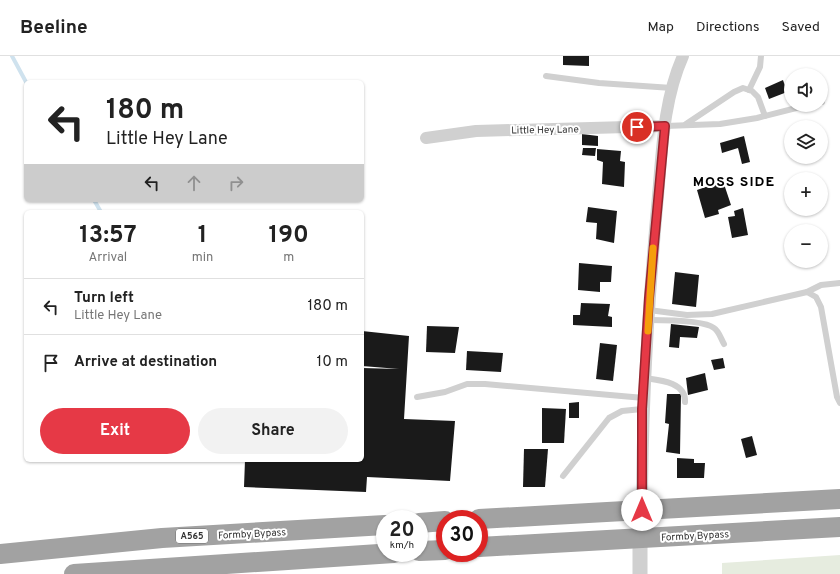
<!DOCTYPE html>
<meta charset="utf-8">
<style>
body{margin:0;font-family:Overpass,sans-serif;background:#f2f2f2;color:#222;height:100vh;display:flex;flex-direction:column;font-size:15px;white-space:nowrap}
*{box-sizing:border-box;margin:0}
p{font-size:13px;color:#767676}
.icon{flex:none;width:22px;height:22px;fill:none;stroke:currentColor;stroke-width:2;stroke-linecap:round;stroke-linejoin:round}
.map{position:relative;flex:1;overflow:hidden}
.drawer{position:absolute;left:24px;top:154px;width:340px;height:252px;display:flex;flex-direction:column;background:#fff;border-radius:6px;box-shadow:0 1px 3px #0004}
.drawer>*{flex:none}
.guide{position:absolute;left:24px;top:24px;width:340px;height:122px;border-radius:6px;box-shadow:0 1px 3px #0004;background:#fff;color:#222;overflow:hidden}
.tools{position:absolute;left:784px;top:12px;display:grid;gap:8px}
.tools a{display:grid;place-items:center;width:44px;height:44px;border-radius:50%;background:#fff;box-shadow:0 1px 3px #0004;font-size:20px}
.speed{position:absolute;left:376px;top:454px;display:flex;gap:8px;font-size:20px;font-weight:700;text-align:center}
.speed>*{display:grid;place-content:center;width:52px;height:52px;border-radius:50%;background:#fff;box-shadow:0 1px 3px #0004;line-height:1}
.speed small{font-size:10px;font-weight:400}
.speed .limit{border:6px solid #d22;background:#fff;color:#111}
.pin{position:absolute;display:grid;place-items:center;width:34px;height:34px;color:#fff;margin:-17px;border:2px solid #fff;border-radius:50%;box-shadow:0 1px 4px #0007}
.me{position:absolute;width:44px;margin:-22px;rotate:0deg;stroke-linejoin:round;filter:drop-shadow(0 0 3px #0008)}
.turn{display:flex;align-items:center;gap:14px;height:84px;padding:0 16px;font-size:18px}
.turn .icon{width:52px;height:52px;stroke-width:2.5}
.turn b{display:block;font-size:28px;line-height:34px}
.lanes{display:flex;align-items:center;height:38px;padding:0 16px;background:#0003;justify-content:center;gap:20px;direction:ltr}
.lanes .off{opacity:.35}
.eta{display:flex;justify-content:space-evenly;align-items:center;height:68px;text-align:center}
.eta b{font-size:24px;font-weight:700;line-height:28px}
.button{display:flex;gap:8px;margin-top:auto;padding:8px 16px}
.button a{flex:1;height:46px;border-radius:24px;background:#e63946;color:#fff;font-size:16px;font-weight:700;line-height:46px;text-align:center}
.button a+a{background:#f2f2f2;color:#222}
ul{padding:0;list-style:none}
li{display:flex;align-items:center;gap:12px;height:56px;padding:0 16px;border-top:1px solid #e0e0e0}
li div{flex:1}
li b{display:block;font-size:15px}
li em{font-style:normal}
header{display:flex;align-items:center;gap:24px;box-sizing:border-box;height:56px;padding:0 20px;background:#fff;border-bottom:1px solid #e0e0e0}
header strong{font-size:19px}
nav{display:flex;gap:22px;margin-inline-start:auto;font-size:14px}
.map>svg:first-child{display:block}
.green{fill:#e6ecdf}
.lines{fill:none;stroke-linecap:round;stroke-linejoin:round}
.stream{stroke:#cfe2ee;stroke-width:4}
.building{fill:#1a1a1a}
.service{stroke:#d0d0d0;stroke-width:6}
.minor{stroke:#d0d0d0;stroke-width:12}
.tertiary{stroke:#d0d0d0;stroke-width:15}
.trunk{stroke:#a2a2a2;stroke-width:20}
.route-casing{stroke:#96252e;stroke-width:10}
.route{stroke:#e63946;stroke-width:7}
.slow{stroke:#f59e0b;stroke-width:7}
.labels{text-anchor:middle;stroke-width:4;stroke-linejoin:round;paint-order:stroke}
.shield{fill:#fff;stroke:#707070;stroke-width:1}
.shield-label{font-size:9px;font-weight:bold;fill:#333}
.street-label{font-size:10px;fill:#333;stroke:#fff}
.district-label{font-size:14px;font-weight:bold;letter-spacing:1px;fill:#000;stroke:#fff}
</style>
<header>
<strong>Beeline</strong>
<nav><a>Map</a><a>Directions</a><a>Saved</a></nav>
</header>
<div class="map">
<svg width="840" height="518" viewBox="0 0 840 518">
<rect width="100%" height="100%" fill="#fff"/>
<path class="green" d="M840,499V518H722V507Z"/>
<g class="lines">
<g class="stream">
<path d="M12,0L26,26"/>
<path d="M94,144L101,156"/>
</g>
</g>
<g class="building">
<path d="M563,0H589V10L563,9Z"/>
<path d="M783,24L787,36L769,43L765,32Z"/>
<path d="M582,78L598,80V90L582,89Z"/>
<path d="M744,80L750,106L742,108L738,92L722,97L720,87Z"/>
<path d="M583,92H596L595,100L582,99Z"/>
<path d="M597,93L621,95L620,105L625,106L624,131L602,128L603,106L597,104Z"/>
<path d="M723,125L731,149L718,154L719,158L705,162L697,134Z"/>
<path d="M588,151L617,155L614,187L596,183L597,167L586,166Z"/>
<path d="M743,152L748,179L732,182L728,161L735,160L734,155Z"/>
<path d="M579,207L612,210L611,226H600V236L578,234Z"/>
<path d="M675,216L699,219L696,251L672,248Z"/>
<path d="M581,247L610,248L608,260L612,261V271L573,269V259H580Z"/>
<path d="M671,268L699,271L697,282L680,281L679,292L669,291Z"/>
<path d="M427,270L459,271L455,297L426,296Z"/>
<path d="M362,275L409,280L404,363L455,365L450,425L367,421L366,436L244,431L245,404H362V312L399,313L362,310Z"/>
<path d="M600,287L617,289L613,325L596,323Z"/>
<path d="M467,295L503,297L501,316L466,314Z"/>
<path d="M723,302L725,312L714,314L711,304Z"/>
<path d="M705,317L708,334L688,339L686,322Z"/>
<path d="M667,338H681L680,398L666,396L669,368L665,367Z"/>
<path d="M579,346V362H569V347Z"/>
<path d="M542,352L566,353L564,387H542Z"/>
<path d="M752,380L757,399L746,402L741,383Z"/>
<path d="M524,393H548L545,431H523Z"/>
<path d="M677,402L694,403V407H705L704,422H677Z"/>
</g>
<g class="lines">
<g class="service">
<path d="M546,20L599,27L672,32"/>
<path d="M749,34L760,11L761,0"/>
<path d="M821,46H822"/>
<path d="M686,68L734,36L743,32L752,35L758,41L765,60"/>
<path d="M665,70L720,68L757,62L808,49"/>
<path d="M807,236L821,229L840,227"/>
<path d="M649,254L687,259L712,258L807,236L816,241L821,251L837,341L840,347"/>
<path d="M649,264C662,264 704,264 714,272C719,275 721,283 724,288"/>
<path d="M645,322C659,324 686,326 685,346"/>
<path d="M417,341L445,336L467,328H485L644,342"/>
<path d="M563,420L609,362L622,355L642,353"/>
</g>
<g class="minor">
<path d="M426,82L476,75L665,70"/>
<path d="M642,454C642,353 648,252 657,151C662,101 662,47 683,0"/>
</g>
<path class="tertiary" d="M640,481V518"/>
<g class="trunk">
<path d="M479,463L840,443"/>
<path d="M419,467L445,465"/>
<path d="M479,491L840,471"/>
<path d="M419,495L445,494"/>
<path d="M0,498L162,482L385,469"/>
<path d="M74,518L394,497"/>
</g>
</g>
<g class="lines">
<defs>
<path id="route" d="M637,71L665,70L649,242L642,353V454"/>
</defs>
<use href="#route" class="route-casing"/>
<use href="#route" class="route"/>
<path class="slow" d="M648,275L653,192"/>
</g>
<g class="labels">
<rect class="shield" x="176" y="473" width="32" height="14" rx="3"/>
<g class="shield-label">
<text x="192" y="483">A565</text>
</g>
<g class="street-label">
<text transform="translate(545 73) rotate(-1)" y="4">Little Hey Lane</text>
<text transform="translate(252 477) rotate(-3)" y="4">Formby Bypass</text>
<text transform="translate(695 479) rotate(-3)" y="4">Formby Bypass</text>
</g>
<g class="district-label">
<text x="734" y="130">MOSS SIDE</text>
</g>
</g>
</svg>
<div class="tools">
<a><svg class="icon" aria-label="sound" viewBox="0 0 24 24"><path d="M4 9h4l5-4v14l-5-4H4zM17 9q2 3 0 6"/></svg></a>
<a><svg class="icon" aria-label="layers" viewBox="0 0 24 24"><path d="M12 4l9 5-9 5-9-5zM3 14l9 5 9-5"/></svg></a>
<a>+</a>
<a>−</a>
</div>
<div class="speed"><div>20<small>km/h</small></div><div class="limit">30</div></div>
<div class="pin" style="left:637px;top:71px;background:#d93025"><svg class="icon" aria-label="arrive" viewBox="0 0 24 24"><path d="M6 21V4h12l-3 4 3 4H6"/></svg></div>
<svg class="me" style="left:642px;top:454px" viewBox="-20 -20 40 40"><circle r="19" fill="#fff"/><path d="M0-13L10 11 0 6-10 11z" fill="#e63946"/></svg>
<div class="guide">
<div class="turn"><svg class="icon" aria-label="left" viewBox="0 0 24 24"><path d="M17 20v-9H6M10 6l-5 5 5 5"/></svg><div><b>180 m</b>Little Hey Lane</div></div>
<div class="lanes"><svg class="icon" aria-label="left" viewBox="0 0 24 24"><path d="M17 20v-9H6M10 6l-5 5 5 5"/></svg><svg class="icon off" aria-label="ahead" viewBox="0 0 24 24"><path d="M12 20V5M6 11l6-6 6 6"/></svg><svg class="icon off" aria-label="right" viewBox="0 0 24 24"><path d="M7 20v-9h11M14 6l5 5-5 5"/></svg></div>
</div>
<section class="drawer">
<div class="eta">
<div><b>13:57</b><p>Arrival</p></div>
<div><b>1</b><p>min</p></div>
<div><b>190</b><p>m</p></div>
</div>
<ul>
<li><svg class="icon" aria-label="left" viewBox="0 0 24 24"><path d="M17 20v-9H6M10 6l-5 5 5 5"/></svg><div><b>Turn left</b><p>Little Hey Lane</p></div><em>180 m</em></li>
<li><svg class="icon" aria-label="arrive" viewBox="0 0 24 24"><path d="M6 21V4h12l-3 4 3 4H6"/></svg><div><b>Arrive at destination</b></div><em>10 m</em></li>
</ul>
<div class="button"><a>Exit</a><a>Share</a></div>
</section>
</div>
